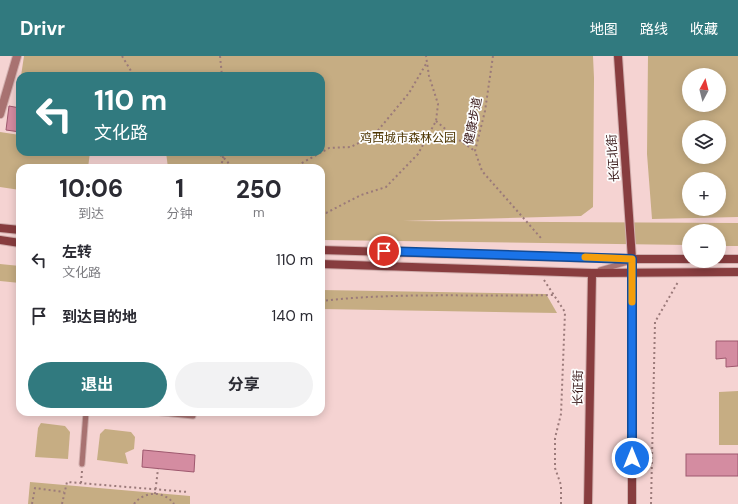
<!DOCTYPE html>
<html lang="zh">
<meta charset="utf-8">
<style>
body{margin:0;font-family:"DM Sans","Noto Sans SC",sans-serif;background:#f2f2f3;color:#2b2b33;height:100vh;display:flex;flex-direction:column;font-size:15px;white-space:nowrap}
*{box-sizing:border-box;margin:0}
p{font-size:13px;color:#7c7c81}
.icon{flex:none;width:22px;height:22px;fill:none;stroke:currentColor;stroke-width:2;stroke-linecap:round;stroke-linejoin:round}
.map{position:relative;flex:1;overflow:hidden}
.drawer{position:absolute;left:16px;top:108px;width:309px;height:252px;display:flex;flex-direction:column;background:#fff;border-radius:12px;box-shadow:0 2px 10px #0003}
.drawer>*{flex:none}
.guide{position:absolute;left:16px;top:16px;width:309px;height:84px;border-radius:12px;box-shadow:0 2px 10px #0003;background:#317a7f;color:#fff;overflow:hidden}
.needle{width:26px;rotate:7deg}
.controls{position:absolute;left:682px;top:12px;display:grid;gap:8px}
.controls a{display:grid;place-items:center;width:44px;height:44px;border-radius:50%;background:#fff;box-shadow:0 2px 10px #0003;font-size:20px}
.pin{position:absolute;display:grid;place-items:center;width:34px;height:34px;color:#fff;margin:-17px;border:2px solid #fff;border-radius:50%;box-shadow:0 1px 4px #0007}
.me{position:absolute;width:44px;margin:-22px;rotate:0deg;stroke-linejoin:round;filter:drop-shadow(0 0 3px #0008)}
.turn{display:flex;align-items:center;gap:14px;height:84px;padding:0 12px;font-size:18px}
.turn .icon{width:52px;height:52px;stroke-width:2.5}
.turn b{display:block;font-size:28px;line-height:34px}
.eta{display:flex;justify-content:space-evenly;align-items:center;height:68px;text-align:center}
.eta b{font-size:24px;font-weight:700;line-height:28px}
.cta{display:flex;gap:8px;margin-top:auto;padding:8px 12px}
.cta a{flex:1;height:46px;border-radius:24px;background:#317a7f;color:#fff;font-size:16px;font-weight:700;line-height:46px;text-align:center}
.cta a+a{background:#f2f2f3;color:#2b2b33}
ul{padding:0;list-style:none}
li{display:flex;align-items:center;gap:12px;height:56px;padding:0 12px}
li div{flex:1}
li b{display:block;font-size:15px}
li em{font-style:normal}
header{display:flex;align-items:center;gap:24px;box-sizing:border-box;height:56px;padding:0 20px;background:#317a7f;color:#fff}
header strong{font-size:19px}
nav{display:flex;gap:22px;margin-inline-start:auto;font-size:14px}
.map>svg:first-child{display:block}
.green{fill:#c6ad83;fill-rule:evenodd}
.building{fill:#d48ca1;stroke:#9e586e}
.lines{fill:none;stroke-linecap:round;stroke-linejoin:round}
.lane-casing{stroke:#d1afae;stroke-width:7}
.street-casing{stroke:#d1afae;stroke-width:10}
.secondary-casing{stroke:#d1afae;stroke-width:10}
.path{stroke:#9b7a7a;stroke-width:2;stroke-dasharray:2 3;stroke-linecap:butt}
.lane{stroke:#a87271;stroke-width:5}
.street{stroke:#a87271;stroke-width:8}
.secondary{stroke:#883d3f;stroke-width:8}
.route-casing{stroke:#114b97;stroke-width:10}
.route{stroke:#1a73e8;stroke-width:7}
.slow{stroke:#f59e0b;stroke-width:7}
.labels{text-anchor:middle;stroke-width:3.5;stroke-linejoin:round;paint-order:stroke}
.street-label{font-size:12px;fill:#3f2020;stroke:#fdfdfd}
.park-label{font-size:12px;fill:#4d3500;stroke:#fdfdfd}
</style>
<header>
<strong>Drivr</strong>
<nav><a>地图</a><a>路线</a><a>收藏</a></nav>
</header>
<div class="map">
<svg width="738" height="448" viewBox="0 0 738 448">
<rect width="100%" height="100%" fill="#f5d3d2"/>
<g class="green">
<path d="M24,0H593L594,22L593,151L581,160L403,165L738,167V190H719V175H689V189L321,184V112H168L166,96H321V20H21Z"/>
<path d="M648,0H738V161L652,163L647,98ZM689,19H719V49H689ZM689,71H719V101H689ZM689,123H719V153H689Z"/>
<path d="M0,76L20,79V96H90L88,112H20V134L0,131Z"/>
<path d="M0,208L20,210V227L0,225Z"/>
<path d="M321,234L546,238L557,257L321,253Z"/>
<path d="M738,335V389H719V336Z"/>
<path d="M41,367L65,370L70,376L68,403L35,401L38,372Z"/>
<path d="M105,373L131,376L135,381L134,393L125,397L128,408L97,404L100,378Z"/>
<path d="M30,426L190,440V448H28Z"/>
</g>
<g class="building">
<path d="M9,50L20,52V76L6,74Z"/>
<path d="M716,285H738V310L726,311V302L716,303Z"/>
<path d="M143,394L195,399L194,416L142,411Z"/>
<rect x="686" y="398" width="52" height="22"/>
</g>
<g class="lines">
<defs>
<g id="lane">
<path d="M600,214L631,205"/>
<path d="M154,356L193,360V356"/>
<path d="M82,408L86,356"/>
</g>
<path id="street" d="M0,58L17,0"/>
<g id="secondary">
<path d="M618,0L632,203V448"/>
<path d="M0,172L20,174"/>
<path d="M0,184L20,187"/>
<path d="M321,194L632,203H689"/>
<path d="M719,203H738"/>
<path d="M321,208L592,217L738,216"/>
<path d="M588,448L592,217"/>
</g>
</defs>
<use href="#lane" class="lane-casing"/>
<use href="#street" class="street-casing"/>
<use href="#secondary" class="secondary-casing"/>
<g class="path">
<path d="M122,0L134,20"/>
<path d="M220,0L222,20"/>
<path d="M493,0L485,55L475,95L482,115L541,182"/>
<path d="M127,20L129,16"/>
<path d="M436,65L456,82L475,95"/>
<path d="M216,96L223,101L233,112"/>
<path d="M221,112L224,96"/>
<path d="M293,112L329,92L351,91L375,78L409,37L426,8"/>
<path d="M321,156L326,157L361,139L386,131L418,98L436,65L438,48L429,20L426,0"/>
<path d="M544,224L565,256L561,358L555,382V412L561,429V448"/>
<path d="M321,245C398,236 476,241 553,239"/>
<path d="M81,427L82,415"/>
<path d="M155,438L158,413"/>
<path d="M32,448L35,432L64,436"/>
<path d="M62,448L67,426L188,436"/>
<path d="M134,448C144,435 164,434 174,448"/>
<path d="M651,448L655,266L678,226"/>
</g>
<use href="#lane" class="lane"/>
<use href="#street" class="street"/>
<use href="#secondary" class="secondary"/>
</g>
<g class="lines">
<defs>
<path id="route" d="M384,195L632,203V402"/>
</defs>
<use href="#route" class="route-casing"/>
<use href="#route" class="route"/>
<path class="slow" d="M585,201L632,203V246"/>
</g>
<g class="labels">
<g class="street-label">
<text transform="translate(473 65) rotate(-79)" y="4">健康步道</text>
<text transform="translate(613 102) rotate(-94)" y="4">长征北街</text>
<text transform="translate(578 332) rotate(-89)" y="4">长征街</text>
</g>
<g class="park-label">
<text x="408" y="86">鸡西城市森林公园</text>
</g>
</g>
</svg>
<div class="controls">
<a><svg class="needle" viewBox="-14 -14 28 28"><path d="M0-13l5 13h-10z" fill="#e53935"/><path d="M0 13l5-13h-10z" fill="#7c7c81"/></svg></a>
<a><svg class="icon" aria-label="layers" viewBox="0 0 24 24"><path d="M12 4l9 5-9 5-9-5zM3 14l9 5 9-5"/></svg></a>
<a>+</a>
<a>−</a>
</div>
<div class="pin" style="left:384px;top:195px;background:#d93025"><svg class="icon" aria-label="arrive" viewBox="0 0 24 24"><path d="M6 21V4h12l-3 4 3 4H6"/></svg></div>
<svg class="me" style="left:632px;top:402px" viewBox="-20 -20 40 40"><circle r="17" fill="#1a73e8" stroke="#fff" stroke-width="3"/><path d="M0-11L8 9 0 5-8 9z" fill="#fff"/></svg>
<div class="guide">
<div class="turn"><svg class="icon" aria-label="left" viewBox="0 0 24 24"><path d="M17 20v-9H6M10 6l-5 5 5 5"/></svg><div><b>110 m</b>文化路</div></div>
</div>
<section class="drawer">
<div class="eta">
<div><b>10:06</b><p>到达</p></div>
<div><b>1</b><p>分钟</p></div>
<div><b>250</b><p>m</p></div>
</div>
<ul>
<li><svg class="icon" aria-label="left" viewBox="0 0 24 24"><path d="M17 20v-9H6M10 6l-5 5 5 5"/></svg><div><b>左转</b><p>文化路</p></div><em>110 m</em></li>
<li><svg class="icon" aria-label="arrive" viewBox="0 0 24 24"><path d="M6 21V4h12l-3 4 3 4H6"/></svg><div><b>到达目的地</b></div><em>140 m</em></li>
</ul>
<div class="cta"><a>退出</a><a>分享</a></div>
</section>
</div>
